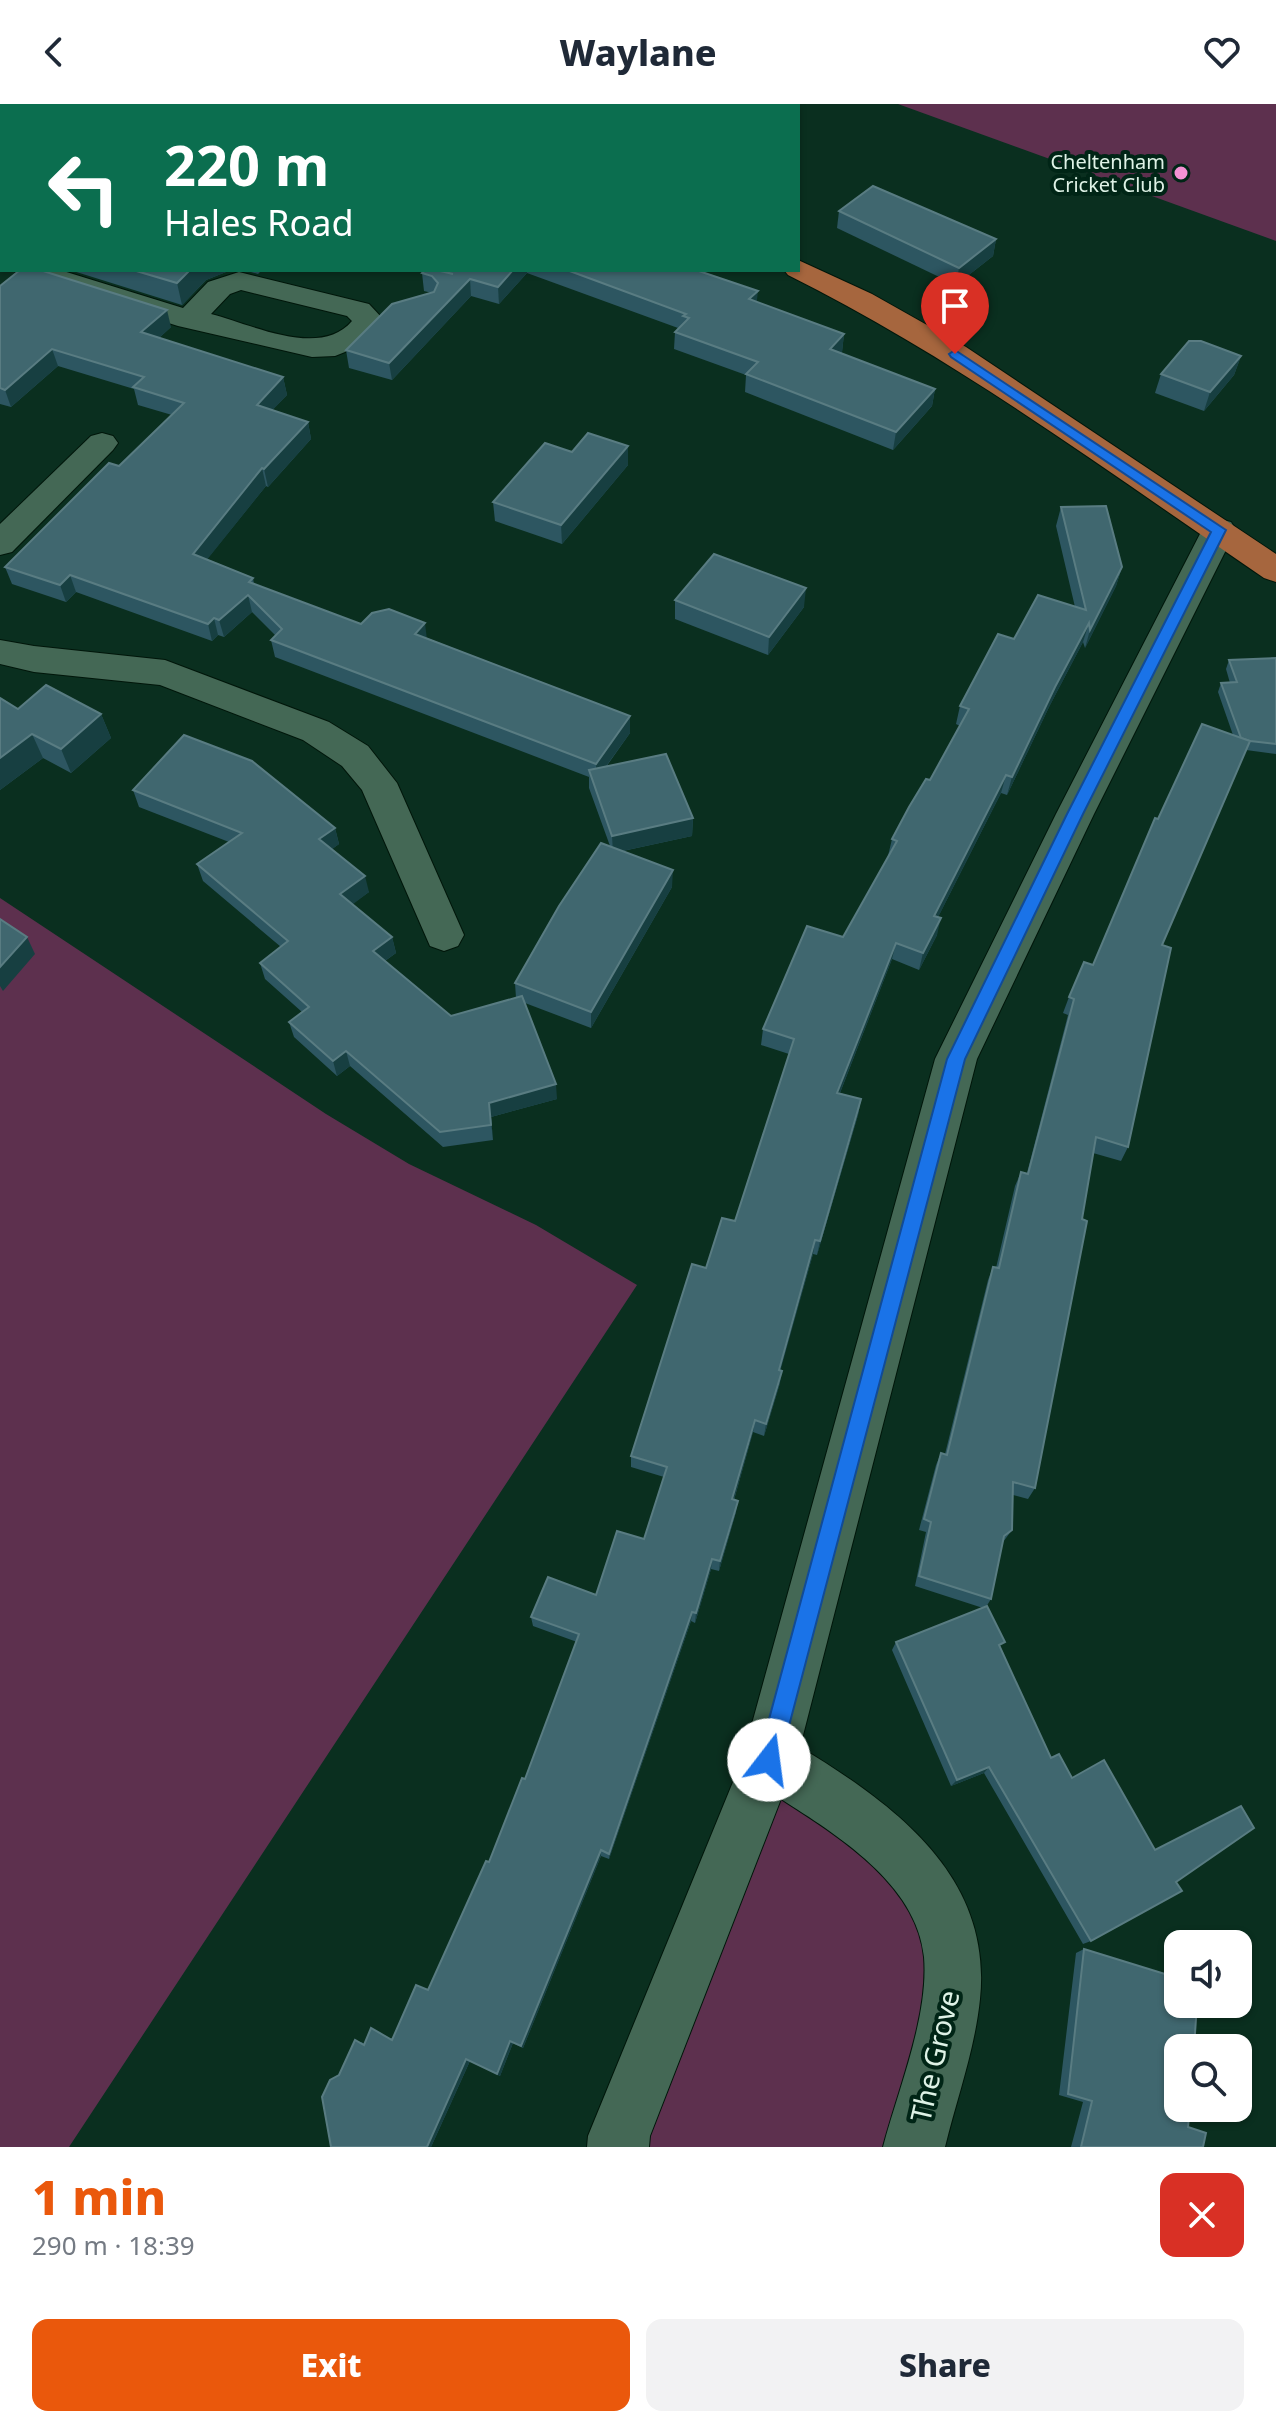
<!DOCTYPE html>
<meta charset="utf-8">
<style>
body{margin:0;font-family:"Noto Sans",sans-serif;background:#f2f2f3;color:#1f2937;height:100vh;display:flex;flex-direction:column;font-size:30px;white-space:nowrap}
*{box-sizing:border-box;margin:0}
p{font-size:26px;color:#747a83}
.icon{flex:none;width:44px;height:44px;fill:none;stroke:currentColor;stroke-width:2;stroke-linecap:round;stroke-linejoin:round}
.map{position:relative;height:2043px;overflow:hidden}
.drawer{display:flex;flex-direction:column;background:#fff;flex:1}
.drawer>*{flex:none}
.top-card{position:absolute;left:0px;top:0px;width:800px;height:168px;box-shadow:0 2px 6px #0004;background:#0b6e4f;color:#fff;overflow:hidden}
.tools{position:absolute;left:1164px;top:1826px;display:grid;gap:16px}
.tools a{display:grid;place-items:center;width:88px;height:88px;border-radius:16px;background:#fff;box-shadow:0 2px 6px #0004;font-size:40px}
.pin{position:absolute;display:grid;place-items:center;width:68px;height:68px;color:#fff;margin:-82px -34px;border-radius:50% 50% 50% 0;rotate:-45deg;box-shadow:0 0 8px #0007}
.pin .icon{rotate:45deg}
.me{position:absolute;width:88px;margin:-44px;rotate:15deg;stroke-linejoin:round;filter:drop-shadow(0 0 6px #0008)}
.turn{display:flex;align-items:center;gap:28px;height:168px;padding:0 32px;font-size:36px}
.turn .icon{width:104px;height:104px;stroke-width:2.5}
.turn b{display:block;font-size:56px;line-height:68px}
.round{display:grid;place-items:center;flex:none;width:84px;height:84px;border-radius:16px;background:#f2f2f3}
.overview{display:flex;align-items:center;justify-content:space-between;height:136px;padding:0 32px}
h1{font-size:48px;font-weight:800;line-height:60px;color:#ea580c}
.button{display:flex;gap:16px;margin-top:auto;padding:16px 32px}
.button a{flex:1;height:92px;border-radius:16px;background:#ea580c;color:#fff;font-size:32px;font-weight:800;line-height:92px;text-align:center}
.button a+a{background:#f2f2f3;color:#1f2937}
header{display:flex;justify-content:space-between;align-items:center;height:104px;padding:0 32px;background:#fff;font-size:36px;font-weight:800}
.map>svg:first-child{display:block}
.green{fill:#5d304e}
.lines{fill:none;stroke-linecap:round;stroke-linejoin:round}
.minor-casing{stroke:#00160a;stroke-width:2}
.major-casing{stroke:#00160a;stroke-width:2}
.minor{fill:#446855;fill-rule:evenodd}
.major{fill:#a6663e;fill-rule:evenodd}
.wall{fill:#2d5661}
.shaded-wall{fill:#173f41}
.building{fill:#40676f;stroke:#597c82;stroke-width:2}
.route{fill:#1a73e8;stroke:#114b97;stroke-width:2}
.poi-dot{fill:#f491d3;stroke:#002516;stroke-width:3}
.labels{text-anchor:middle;stroke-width:8;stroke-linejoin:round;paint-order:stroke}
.far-poi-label{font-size:20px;fill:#def2e6;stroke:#002516;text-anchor:end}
.near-street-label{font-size:28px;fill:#def2e6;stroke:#002516}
</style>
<header><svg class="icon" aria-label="back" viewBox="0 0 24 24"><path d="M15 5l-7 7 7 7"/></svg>Waylane<svg class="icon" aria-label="heart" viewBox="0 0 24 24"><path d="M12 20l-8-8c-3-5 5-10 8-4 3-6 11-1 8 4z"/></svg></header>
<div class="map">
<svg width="1276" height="2043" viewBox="0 0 1276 2043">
<rect width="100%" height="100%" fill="#0a2f1f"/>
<g class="green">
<path d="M898,0H1276V137Z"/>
<path d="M0,794L326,1010L409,1060L536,1121L637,1181L69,2043H0Z"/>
<path d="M769,1656L933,1790L914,2043H618Z"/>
</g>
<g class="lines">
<defs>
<g id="minor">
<path d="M2,126V145L0,146V127Z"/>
<path d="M14,166H60L183,204L208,178L239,168L369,200L384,216L365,240L335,252L312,253L178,222L19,172ZM241,186L347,212L352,217C320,255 251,220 211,210L230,190Z"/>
<path d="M102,329L113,332L118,339L113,346L12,448L0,451V420L91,332Z"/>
<path d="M1219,415L1231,418L1236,426L1094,710L977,955L800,1643C893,1700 993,1771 980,1895C975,1945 957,1994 945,2043H883C898,1986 929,1912 924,1853C917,1780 837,1731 781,1695L650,2032L649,2043H587L588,2032L742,1656L935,955L1056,710L1202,426L1207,418Z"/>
<path d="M0,536L34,542L165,556L329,618L368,642L397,679L464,831L458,842L444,847L430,842L362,686L342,662L303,636L160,581L34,568L0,560Z"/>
</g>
<g id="major">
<path d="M328,0H360L361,2H329Z"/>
<path d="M798,156L872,190L966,243L1276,450V478L1264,474C1108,368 957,255 788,171L784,166H798Z"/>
</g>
</defs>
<use href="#minor" class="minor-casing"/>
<use href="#major" class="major-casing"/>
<use href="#minor" class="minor"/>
<use href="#major" class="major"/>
</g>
<g class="wall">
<path d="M839,107L996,135L993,152L956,181L837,124Z"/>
<path d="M70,166H231L206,176L182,201Z"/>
<path d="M244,166H262L258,170Z"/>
<path d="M442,166H696L757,198L844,230L842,248L841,249L935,285L932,302L893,346L745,288L746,271L674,245L675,228L678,224L527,169L499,200L471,192L392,276L349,264L346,246L432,189L424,187L422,169L441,167Z"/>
<path d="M0,182L171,223L159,234L283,273L287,291L272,306L308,318L311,335L268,383L266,382L207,455L253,474L254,480L361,520L427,534L630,612V629L606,663L693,714L692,732L623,747L672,783L591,924L525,899L557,995L491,1013L493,1036L443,1043L350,962L337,972L294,933L289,918L302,908L265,875L260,859L281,843L203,777L197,760L229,738L139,703L133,686L335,724L339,740L332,745L369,788L352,800L392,833L396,849L385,857L451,912L516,894L515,879L610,742L589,684V673L275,553L271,536L276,532L252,508L224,533L218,531L212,537L76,488L66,498L12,480L5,463L119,362L172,311L138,301L134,285L58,262L11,303L0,300Z"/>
<path d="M1241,252L1234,271L1204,307L1155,289L1161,270Z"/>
<path d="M572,348L628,361L562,440L495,417L493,398Z"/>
<path d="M1061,403L1122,463L1116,482L1085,544L1083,538L1050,601L1007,691L1001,689L938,813L937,831L919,866L892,855L840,989L861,995L858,1011L817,1151L813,1150L780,1266V1279L764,1332L753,1328L734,1396L736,1408L719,1467L711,1465L695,1519L691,1517L609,1755L601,1752L523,1944L513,1939L500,1972L470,1957L431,2043H331L339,1971L361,1938L365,1940L371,1924L393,1936L428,1886L489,1758L525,1675L577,1538L533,1522L531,1513L596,1491L644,1435L664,1373L631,1363V1352L706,1164L735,1117L789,950L761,941L763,925L843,833L888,752L892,735L930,676L960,622L956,620L960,602L1014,535L1075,503L1056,422Z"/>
<path d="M675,496L804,503L768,551L675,515Z"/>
<path d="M1276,554V650L1246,646L1162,841L1128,1043L1121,1057L1093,1049L1035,1384L1028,1395L1013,1391L1012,1426L1003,1438L991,1495L986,1503L1001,1544L1091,1837L1083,1840L984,1669L951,1682L892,1546L896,1538L983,1504L915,1482L926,1428L919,1426L936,1361L941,1349L945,1350L988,1176L993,1163L996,1164L1015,1082L1021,1068L1027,1069L1068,911L1063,909L1069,893L1093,861L1158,715L1233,631L1218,588L1221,579H1230L1226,565L1229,556Z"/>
<path d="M0,594L18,605L101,610L111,634L71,669L43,654L0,686Z"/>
<path d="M1084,1845L1188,2023L1203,2043H1071L1083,1998L1059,1991L1076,1849Z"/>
</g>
<g class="shaded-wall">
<path d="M69,0H97L94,2H67Z"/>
<path d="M2,52V74L0,76V53Z"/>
<path d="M996,135L993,152L956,181L959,164Z"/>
<path d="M190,166H231L206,176L182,201L177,179Z"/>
<path d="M513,166H527V169L499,200L498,183Z"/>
<path d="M470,175L471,192L392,276L389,259Z"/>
<path d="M758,187L756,204L749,195Z"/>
<path d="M167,206L171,223L146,246L141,228Z"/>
<path d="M844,230L842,248L828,262L830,245Z"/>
<path d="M52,245L58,262L11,303L5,286Z"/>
<path d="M1241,252L1234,271L1204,307L1210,288Z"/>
<path d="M283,273L287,291L261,318L257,301Z"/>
<path d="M935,285L932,302L893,346L896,328Z"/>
<path d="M308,318L311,335L268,383L264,365Z"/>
<path d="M628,342V361L562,440L561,421Z"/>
<path d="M262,364L266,382L198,467L193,450Z"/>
<path d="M1122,463L1116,482L1085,544L1090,526Z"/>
<path d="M70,471L76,488L66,498L60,481Z"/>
<path d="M806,484L804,503L768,551L769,533Z"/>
<path d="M248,491L252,508L224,533L219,516Z"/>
<path d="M214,514L218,531L212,537L208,520Z"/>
<path d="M425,519L427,536L415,530Z"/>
<path d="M1089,519L1083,538L1050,601L1007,691L1012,673L1055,583Z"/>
<path d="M101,610L111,634L71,669L61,645Z"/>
<path d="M630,612V629L596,676V660Z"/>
<path d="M32,630L43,654L0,686V654Z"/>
<path d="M1006,671L1001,689L930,829L934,812Z"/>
<path d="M693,714L692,732L613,749L612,732Z"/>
<path d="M335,724L339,740L323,752L319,735Z"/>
<path d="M673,766L672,783L591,924V908Z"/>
<path d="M365,772L369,788L344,807L340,790Z"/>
<path d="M941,814L937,831L919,866L923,849Z"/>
<path d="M27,833L35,850L3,887L0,882V863Z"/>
<path d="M392,833L396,849L376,863L373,847Z"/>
<path d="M896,839L892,855L834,1004L837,989Z"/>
<path d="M346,947L350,962L337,972L333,957Z"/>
<path d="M556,980L557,995L491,1013L493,1036L489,999Z"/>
<path d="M861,995L858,1011L817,1151L820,1137Z"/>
<path d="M815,1136L813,1150L777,1279L779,1266Z"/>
<path d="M782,1267L780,1279L764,1332L766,1320Z"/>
<path d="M755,1316L753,1328L731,1406L732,1395Z"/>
<path d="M738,1397L736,1408L719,1467L720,1457Z"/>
<path d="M712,1455L711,1465L695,1519L696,1509Z"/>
<path d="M692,1508L691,1517L609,1755V1750Z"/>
<path d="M989,1663L984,1669L951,1682L957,1676Z"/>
<path d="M601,1746V1752L523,1944L521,1942Z"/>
<path d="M510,1937L513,1939L500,1972L497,1970Z"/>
<path d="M466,1955L470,1957L431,2043H427Z"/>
</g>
<g class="building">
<path d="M3,0H69L67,2H2V52L0,53V2Z"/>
<path d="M214,0H258L281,2H211Z"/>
<path d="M873,82L996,135L959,164L839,107Z"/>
<path d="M20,166H40L167,206L141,228L283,273L257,301L308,318L264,365L262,364L193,450L253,474L249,478L361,520L372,509L389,505L425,519L415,530L630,612L596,660L271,536L282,525L248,491L219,516L214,514L208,520L70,471L60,481L5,463L109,359L119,362L184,299L133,283L144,273L52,245L5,286L0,284V182Z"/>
<path d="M133,166H190L177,179Z"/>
<path d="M425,166H436L453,170L441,167L442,166H513L498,183L470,175L389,259L346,246L392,200L434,188L438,179L432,172L422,169Z"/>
<path d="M567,166H696L758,187L749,195L844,230L830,245L935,285L896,328L746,270L758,258L675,228L689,214L683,212L686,210Z"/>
<path d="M1189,237H1201L1241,252L1210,288L1161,270Z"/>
<path d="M588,329L628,342L561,421L493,398L545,339L572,348Z"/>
<path d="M1106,402L1122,463L1090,526L1089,519L1055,583L1012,673L1006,671L934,812L941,814L923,849L896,839L837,989L861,995L820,1137L815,1136L779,1266L782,1267L766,1320L755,1316L732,1395L738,1397L720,1457L712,1455L696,1509L692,1508L609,1750L601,1746L521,1942L510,1937L497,1970L466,1955L427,2043H331L322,1993L330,1976L339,1971L355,1936L364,1941L371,1924L392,1936L416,1881L428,1886L486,1757L489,1758L522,1674L525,1675L579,1530L531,1513L548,1473L596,1491L617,1427L644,1435L667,1363L631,1352L692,1160L706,1164L722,1114L735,1117L794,935L763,925L807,822L843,833L897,737L892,735L909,703L926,675L930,676L969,605L960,602L998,530L1014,535L1038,491L1086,506L1061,403Z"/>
<path d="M714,450L806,484L769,533L675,496Z"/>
<path d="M1276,554V640L1250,637L1241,634L1221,579L1237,578L1229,556Z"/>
<path d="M46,581L101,610L61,645L32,630L0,654V594L18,605Z"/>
<path d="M1202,620L1250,637L1162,841L1171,844L1128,1043L1096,1033L1082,1115L1087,1117L1035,1384L1013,1378L1012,1426L1004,1432L991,1495L919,1472L931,1418L924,1415L941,1349L947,1351L993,1163L999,1164L1021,1068L1028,1070L1074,895L1069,893L1084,858L1093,861L1155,714L1158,715Z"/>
<path d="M184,631L252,657L335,724L319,735L365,772L340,790L392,833L373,847L451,912L522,892L556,980L489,999L491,1021L440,1028L346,947L333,957L289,918L309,903L260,859L288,837L197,760L242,729L133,686Z"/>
<path d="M666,650L693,714L612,732L589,666Z"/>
<path d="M601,739L673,766L591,908L515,879L559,802Z"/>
<path d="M0,815L27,833L0,863Z"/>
<path d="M987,1502L1005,1538L999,1541L1051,1654L1059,1650L1072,1674L1104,1656L1155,1746L1241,1702L1254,1724L1176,1778L1182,1787L1091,1837L989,1663L957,1676L896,1538Z"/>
<path d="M1084,1845L1178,1874V1900H1197L1194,1944H1178V2004H1190L1188,2023L1206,2029L1203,2043H1081L1092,1997L1068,1990Z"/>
</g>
<path class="route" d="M955,246L1226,426L1083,710L965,955L780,1656L777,1664L769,1667L761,1664L758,1656L947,955L1067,710L1211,428L951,253L949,250Z"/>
<circle class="poi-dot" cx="1181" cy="69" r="8"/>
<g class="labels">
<g class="far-poi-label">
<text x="1165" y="65">Cheltenham<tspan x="1165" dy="23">Cricket Club</tspan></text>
</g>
<g class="near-street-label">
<text transform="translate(935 1952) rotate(-77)" y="10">The Grove</text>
</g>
</g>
</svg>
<div class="tools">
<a><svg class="icon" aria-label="sound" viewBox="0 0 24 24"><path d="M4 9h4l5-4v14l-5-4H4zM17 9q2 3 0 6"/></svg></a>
<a><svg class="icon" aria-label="search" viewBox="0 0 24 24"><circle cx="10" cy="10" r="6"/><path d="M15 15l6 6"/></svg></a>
</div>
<div class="pin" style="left:955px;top:250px;background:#d93025"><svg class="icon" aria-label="arrive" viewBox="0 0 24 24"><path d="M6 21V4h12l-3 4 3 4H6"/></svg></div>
<svg class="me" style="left:769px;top:1656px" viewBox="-20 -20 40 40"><circle r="19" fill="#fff"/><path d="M0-13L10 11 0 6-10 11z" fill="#1a73e8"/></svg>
<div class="top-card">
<div class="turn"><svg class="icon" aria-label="left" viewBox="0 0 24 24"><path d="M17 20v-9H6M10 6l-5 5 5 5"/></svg><div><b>220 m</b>Hales Road</div></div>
</div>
</div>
<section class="drawer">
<div class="overview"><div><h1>1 min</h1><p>290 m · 18:39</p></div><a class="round" style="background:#d93025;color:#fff"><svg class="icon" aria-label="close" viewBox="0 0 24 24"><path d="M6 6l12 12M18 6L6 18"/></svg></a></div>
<div class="button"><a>Exit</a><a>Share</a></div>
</section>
